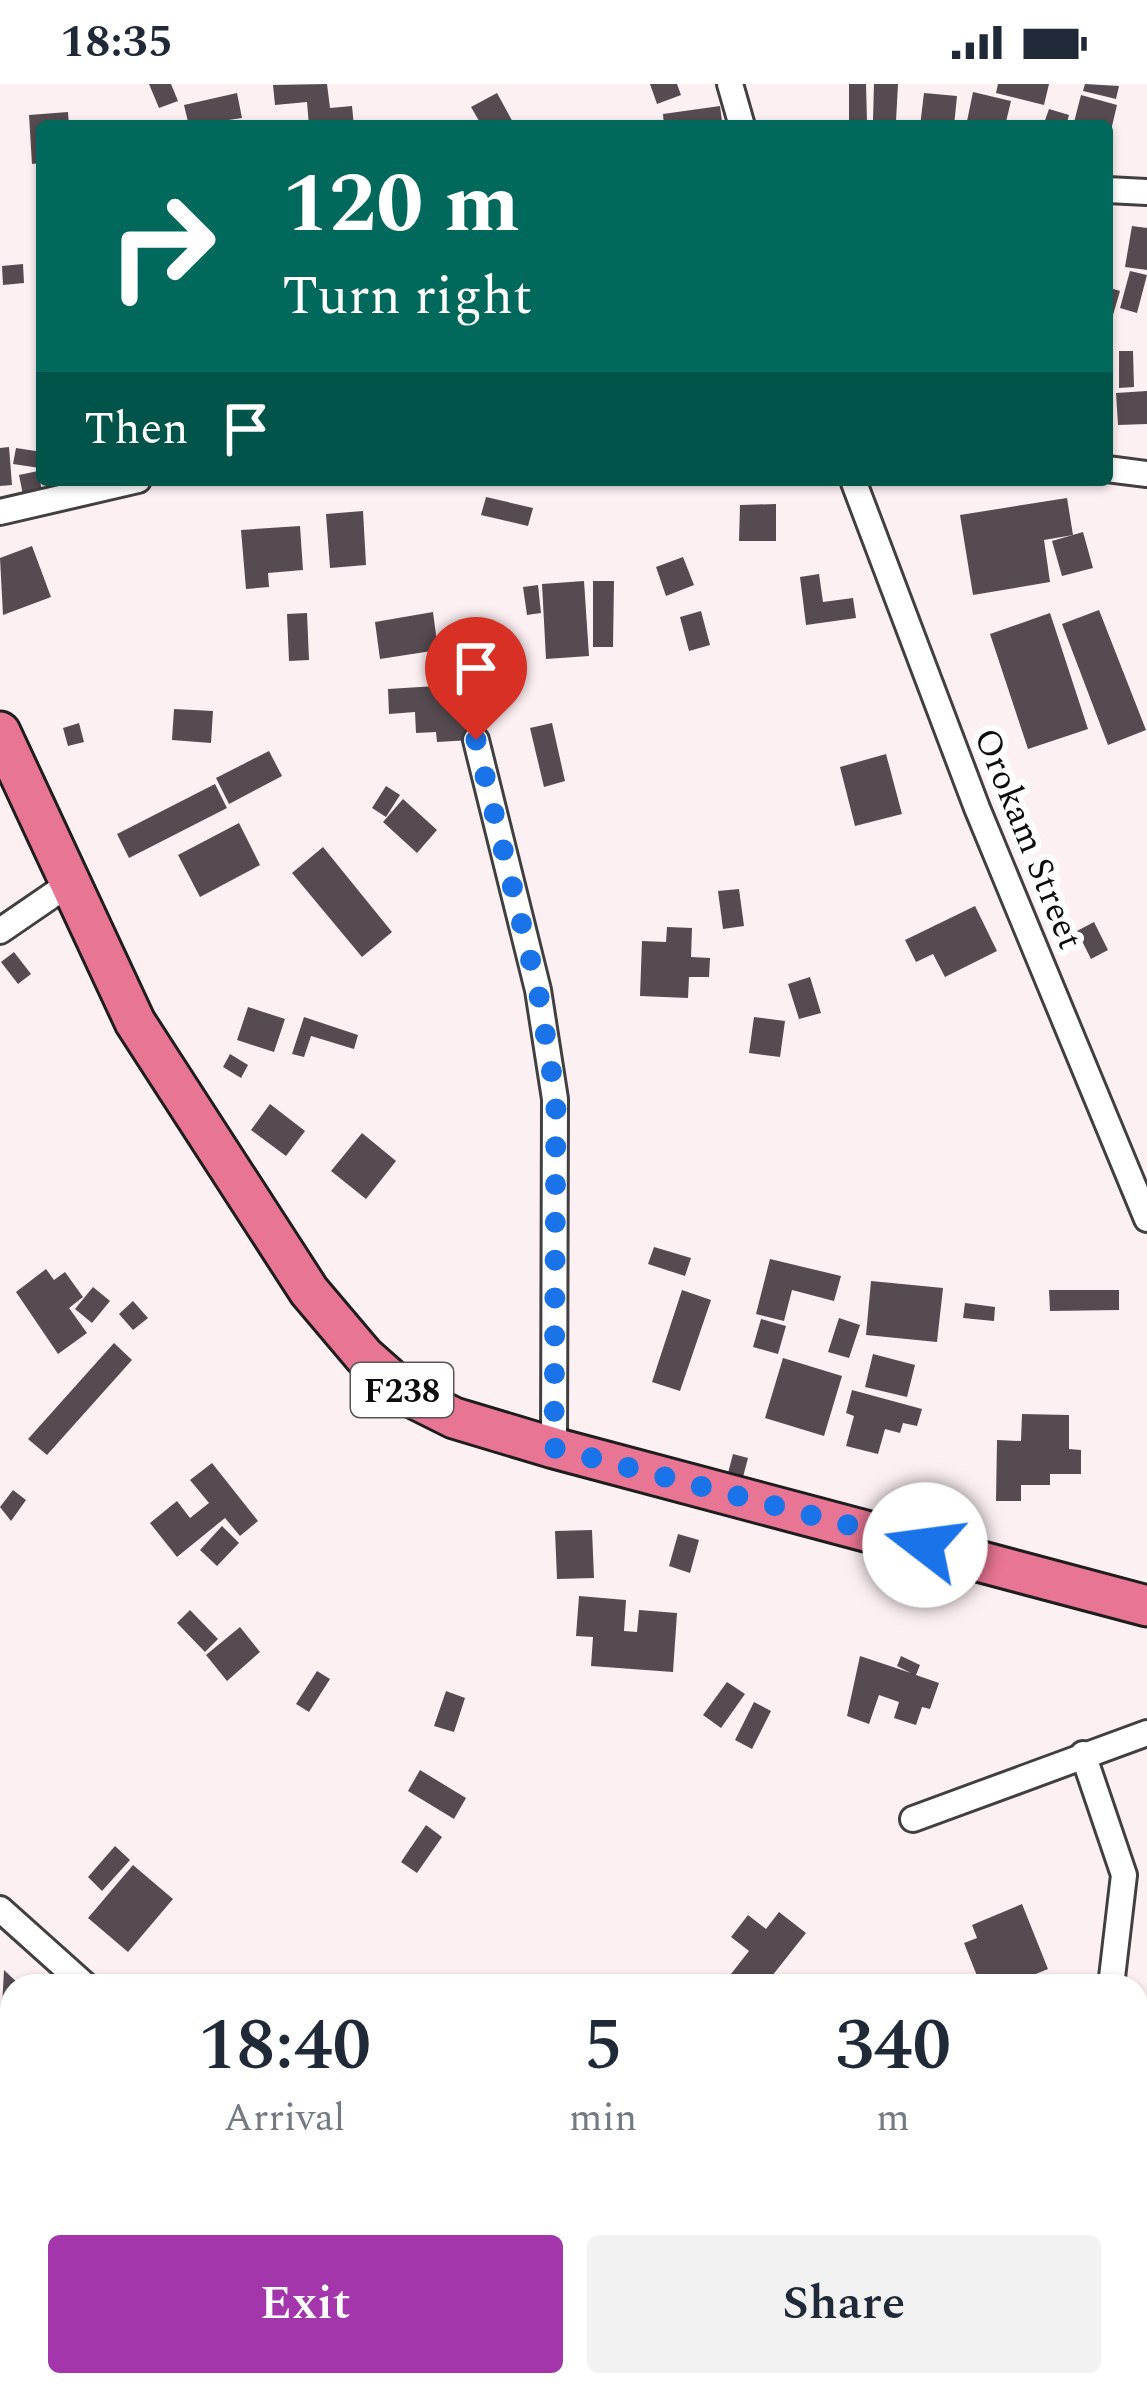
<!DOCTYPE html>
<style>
body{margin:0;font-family:Spectral,serif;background:#f2f2f3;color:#1f2937;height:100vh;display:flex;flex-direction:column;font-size:45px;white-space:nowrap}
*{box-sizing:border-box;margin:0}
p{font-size:39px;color:#747a83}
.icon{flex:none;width:66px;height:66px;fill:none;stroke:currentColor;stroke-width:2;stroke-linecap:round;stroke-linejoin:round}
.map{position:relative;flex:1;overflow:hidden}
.sheet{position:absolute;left:0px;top:1890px;width:1149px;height:423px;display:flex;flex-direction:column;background:#fff;border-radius:36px 36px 0 0;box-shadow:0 3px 9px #0004}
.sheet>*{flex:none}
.banner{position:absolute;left:36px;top:36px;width:1077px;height:366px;border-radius:12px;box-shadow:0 3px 9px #0004;background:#00695c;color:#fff;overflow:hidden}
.pin{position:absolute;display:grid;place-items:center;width:102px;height:102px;color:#fff;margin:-123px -51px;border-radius:50% 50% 50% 0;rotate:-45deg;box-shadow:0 0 12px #0007}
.pin .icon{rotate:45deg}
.me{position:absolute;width:132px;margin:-66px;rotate:285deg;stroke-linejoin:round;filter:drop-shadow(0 0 9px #0008)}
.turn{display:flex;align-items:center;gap:42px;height:252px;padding:0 48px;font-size:54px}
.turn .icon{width:156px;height:156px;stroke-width:2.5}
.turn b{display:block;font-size:84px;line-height:102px}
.then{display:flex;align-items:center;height:114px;padding:0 48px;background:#0003;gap:24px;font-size:45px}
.eta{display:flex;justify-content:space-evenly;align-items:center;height:204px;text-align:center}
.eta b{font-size:72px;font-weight:600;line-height:84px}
.button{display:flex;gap:24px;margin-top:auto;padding:24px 48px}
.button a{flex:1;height:138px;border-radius:12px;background:#a436ac;color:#fff;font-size:48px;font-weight:600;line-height:138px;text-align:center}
.button a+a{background:#f2f2f3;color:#1f2937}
.status{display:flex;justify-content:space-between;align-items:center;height:84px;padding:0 60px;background:#fff;direction:ltr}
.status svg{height:33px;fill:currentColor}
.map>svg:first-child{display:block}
.building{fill:#554b51}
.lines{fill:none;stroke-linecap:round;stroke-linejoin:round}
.street-casing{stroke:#404040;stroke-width:30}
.primary-casing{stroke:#1e1e1e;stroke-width:45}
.street{stroke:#fff;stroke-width:24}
.primary{stroke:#e87594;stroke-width:39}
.route{stroke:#1a73e8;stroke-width:21;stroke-dasharray:0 37.8}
.labels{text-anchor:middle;stroke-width:12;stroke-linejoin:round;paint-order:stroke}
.shield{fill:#fff;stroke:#565656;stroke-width:3}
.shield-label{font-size:33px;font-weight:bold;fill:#0d0d0d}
.street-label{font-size:36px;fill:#0d0d0d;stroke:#fff}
</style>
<div class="status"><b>18:35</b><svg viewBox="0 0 49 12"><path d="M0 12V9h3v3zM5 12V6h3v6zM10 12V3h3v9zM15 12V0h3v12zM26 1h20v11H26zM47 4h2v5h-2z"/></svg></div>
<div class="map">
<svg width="1147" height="2311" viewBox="0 0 1147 2311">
<rect width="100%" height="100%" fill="#fdf0f3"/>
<g class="building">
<path d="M149,0H171L178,17L159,24Z"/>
<path d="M327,0L330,24L352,22L354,42H309L307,18L275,21L273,1Z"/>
<path d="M650,0H677L681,11L657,20Z"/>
<path d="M849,0H866L867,38L849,39Z"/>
<path d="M874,0H898L896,37L873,36Z"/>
<path d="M998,0H1049L1044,21L996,9Z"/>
<path d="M1085,0L1119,2L1116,15L1083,7Z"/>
<path d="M973,8L1011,17L1005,42H966Z"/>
<path d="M237,9L242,34L189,42L184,21Z"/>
<path d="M497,9L515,42H482L471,23Z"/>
<path d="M924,9L957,12L954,42H920Z"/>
<path d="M1081,11L1117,21L1109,55L1107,42H1073Z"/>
<path d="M720,22L722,37L664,42L663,30Z"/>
<path d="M1049,25L1069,31L1066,42H1043Z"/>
<path d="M68,28L69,42H42V79L32,80L29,31Z"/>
<path d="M1132,142L1147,144V186L1125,183Z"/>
<path d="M23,180L24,199L3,201L2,182Z"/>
<path d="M1130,187L1147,191L1137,229L1120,224Z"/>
<path d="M1107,203L1120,207L1108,248H1107Z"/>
<path d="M1119,267H1133L1134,303L1119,304Z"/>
<path d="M1147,307V340L1118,341L1116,309Z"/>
<path d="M9,363L12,401L0,402V364Z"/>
<path d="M16,364L42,368L40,384L13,380Z"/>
<path d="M38,387L42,407L23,411L19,391Z"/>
<path d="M486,413L533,424L528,442L481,431Z"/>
<path d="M1067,414L1073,451L1044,456L1050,498L973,511L960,431Z"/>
<path d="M776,420V457H739L740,421Z"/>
<path d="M363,427L366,481L330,484L326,430Z"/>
<path d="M300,442L303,486L268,489L269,503L246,505L241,446Z"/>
<path d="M1083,448L1093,484L1062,492L1052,457Z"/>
<path d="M32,462L51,513L3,531L0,474Z"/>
<path d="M683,473L694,501L666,512L656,483Z"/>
<path d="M819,490L823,518L853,514L856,534L806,541L800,493Z"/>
<path d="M584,497L589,572L546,575L542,500Z"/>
<path d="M593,497H614L613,563H593Z"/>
<path d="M538,501L541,529L527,531L523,503Z"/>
<path d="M1099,526L1146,646L1108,661L1062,540Z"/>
<path d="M701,527L710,561L689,567L680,533Z"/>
<path d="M433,528L438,566L380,575L375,538Z"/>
<path d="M307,529L309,576L289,577L287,530Z"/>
<path d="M1050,529L1088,645L1028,665L990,550Z"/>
<path d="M468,600L471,656L437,658L436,648L416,649L415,628L389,630L388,605Z"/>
<path d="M174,625L213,627L211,659L172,656Z"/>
<path d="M79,639L84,658L68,662L63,644Z"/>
<path d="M552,639L565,697L544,703L530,644Z"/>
<path d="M269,667L282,692L229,720L216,694Z"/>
<path d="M886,670L902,730L855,742L840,683Z"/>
<path d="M215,700L227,724L129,774L117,750Z"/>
<path d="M386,702L400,711L386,733L372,724Z"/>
<path d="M403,715L437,746L417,769L383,738Z"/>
<path d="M239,739L260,781L200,813L178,771Z"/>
<path d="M323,763L392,848L362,873L292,789Z"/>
<path d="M739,805L744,842L723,845L718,807Z"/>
<path d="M975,822L997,867L945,893L933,870L916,878L905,856Z"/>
<path d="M1094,838L1108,866L1091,875L1077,847Z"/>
<path d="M667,843L692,844L691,873L710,874L709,893H689L688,914L640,912L642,857L666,858Z"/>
<path d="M14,868L31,890L18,900L1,878Z"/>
<path d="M810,893L821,929L799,935L788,900Z"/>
<path d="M248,923L285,935L274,968L237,956Z"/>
<path d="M304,933L358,951L354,965L311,952L304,973L292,970Z"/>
<path d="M754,933L785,937L780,973L749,969Z"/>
<path d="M230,970L248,981L241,994L223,983Z"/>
<path d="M270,1020L305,1047L286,1072L251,1046Z"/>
<path d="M362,1049L396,1077L366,1115L331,1087Z"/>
<path d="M654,1163L691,1174L685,1192L648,1180Z"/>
<path d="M770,1175L841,1192L834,1217L792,1206L784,1237L756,1230Z"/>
<path d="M46,1185L54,1196L65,1188L83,1213L69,1224L87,1249L58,1270L16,1208Z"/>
<path d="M871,1197L943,1204L937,1258L866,1251Z"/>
<path d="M93,1203L110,1217L92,1239L75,1225Z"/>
<path d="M682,1206L711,1216L680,1307L652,1298Z"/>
<path d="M1049,1206H1119V1226L1050,1227Z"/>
<path d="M133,1217L148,1234L133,1246L119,1230Z"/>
<path d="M965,1219L995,1223L994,1237L963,1234Z"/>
<path d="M839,1234L860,1241L849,1274L828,1268Z"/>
<path d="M761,1235L786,1242L778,1270L753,1263Z"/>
<path d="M114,1259L132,1276L47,1371L28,1355Z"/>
<path d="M873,1270L915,1281L907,1313L865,1303Z"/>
<path d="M783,1274L842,1292L824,1352L765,1334Z"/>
<path d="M852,1306L922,1325L917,1342L903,1339L900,1349L885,1345L878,1370L846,1362L854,1332L846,1329Z"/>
<path d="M1022,1330L1069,1331V1365L1081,1366V1390H1050V1401H1021V1417H996L997,1356L1021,1357Z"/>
<path d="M733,1370L748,1374L743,1393L728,1389Z"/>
<path d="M212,1379L258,1437L240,1452L225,1434L177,1473L150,1439L177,1417L190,1434L209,1419L190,1396Z"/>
<path d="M13,1406L26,1416L11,1437L0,1423Z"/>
<path d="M926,1419L941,1421L937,1444L922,1441Z"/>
<path d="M222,1442L239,1459L217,1482L200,1466Z"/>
<path d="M592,1446L594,1494L557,1495L555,1447Z"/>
<path d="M678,1450L699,1456L690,1489L669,1482Z"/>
<path d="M579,1512L626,1516L624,1547L637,1548L639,1526L677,1529L673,1588L591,1582L593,1553L576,1552Z"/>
<path d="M190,1526L218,1555L205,1568L177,1539Z"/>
<path d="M240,1543L260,1568L227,1597L206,1571Z"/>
<path d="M860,1572L911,1589L897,1582L901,1572L920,1581L916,1591L939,1599L930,1625L922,1623L916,1641L894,1634L899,1618L879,1611L869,1640L847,1632Z"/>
<path d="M317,1587L330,1595L309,1628L296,1620Z"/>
<path d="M727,1598L745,1610L721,1644L703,1631Z"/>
<path d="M446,1607L465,1614L454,1648L434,1642Z"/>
<path d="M754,1618L771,1627L752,1665L735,1656Z"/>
<path d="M420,1686L466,1714L454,1735L408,1707Z"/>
<path d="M426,1741L442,1753L417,1789L401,1778Z"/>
<path d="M115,1762L130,1776L102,1807L88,1793Z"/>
<path d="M133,1781L173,1815L128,1868L88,1834Z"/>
<path d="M1022,1820L1048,1885L1006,1902H981L964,1859L977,1854L972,1841Z"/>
<path d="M779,1828L806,1849L772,1892L777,1902H747L731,1890L749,1867L731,1853L748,1831L766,1845Z"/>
<path d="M4,1886L21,1902H12V1972L0,1961Z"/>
<path d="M129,2301H199L188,2311H138Z"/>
<path d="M961,2301H977L1004,2311H958Z"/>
</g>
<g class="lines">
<defs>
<g id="street">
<path d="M730,0L742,42"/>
<path d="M1107,106L1147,108"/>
<path d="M1107,385L1147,390"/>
<path d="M853,396L977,724L1147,1135"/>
<path d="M0,428L138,396"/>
<path d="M476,656L538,906L555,1015L554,1364"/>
<path d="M0,847L70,799"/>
<path d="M1083,1670L1124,1791L1111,1902"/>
<path d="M913,1735L1147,1649"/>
<path d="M0,1825L86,1902"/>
<path d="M1137,2220L1147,2225"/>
<path d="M0,2297L11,2311"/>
<path d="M817,2301L843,2311"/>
<path d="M928,2311L931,2301"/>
</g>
<path id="primary" d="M0,648L135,938L309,1207L364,1272L408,1311L454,1334L554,1364L1147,1522"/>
</defs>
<use href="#street" class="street-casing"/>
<use href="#primary" class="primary-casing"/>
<use href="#street" class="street"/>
<use href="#primary" class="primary"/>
</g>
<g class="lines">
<path class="route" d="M476,656L538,906L556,1015L554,1364L925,1461"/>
</g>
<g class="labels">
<rect class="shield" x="351" y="1279" width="102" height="54" rx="9"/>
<g class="shield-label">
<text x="402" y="1318">F238</text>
</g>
<g class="street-label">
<text transform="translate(1030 754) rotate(68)" y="13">Orokam Street</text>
</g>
</g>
</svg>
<div class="pin" style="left:476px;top:656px;background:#d93025"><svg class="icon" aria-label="arrive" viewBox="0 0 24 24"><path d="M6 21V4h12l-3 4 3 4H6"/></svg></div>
<svg class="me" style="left:925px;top:1461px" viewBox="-20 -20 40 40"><circle r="19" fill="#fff"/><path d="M0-13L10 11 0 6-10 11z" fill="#1a73e8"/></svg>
<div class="banner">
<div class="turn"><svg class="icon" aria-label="right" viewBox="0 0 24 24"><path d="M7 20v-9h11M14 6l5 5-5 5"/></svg><div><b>120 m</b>Turn right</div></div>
<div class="then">Then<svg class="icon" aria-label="arrive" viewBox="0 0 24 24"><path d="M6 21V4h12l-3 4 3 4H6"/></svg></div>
</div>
<section class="sheet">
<div class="eta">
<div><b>18:40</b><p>Arrival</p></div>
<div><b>5</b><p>min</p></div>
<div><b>340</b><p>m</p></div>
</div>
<div class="button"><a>Exit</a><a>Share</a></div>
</section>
</div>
